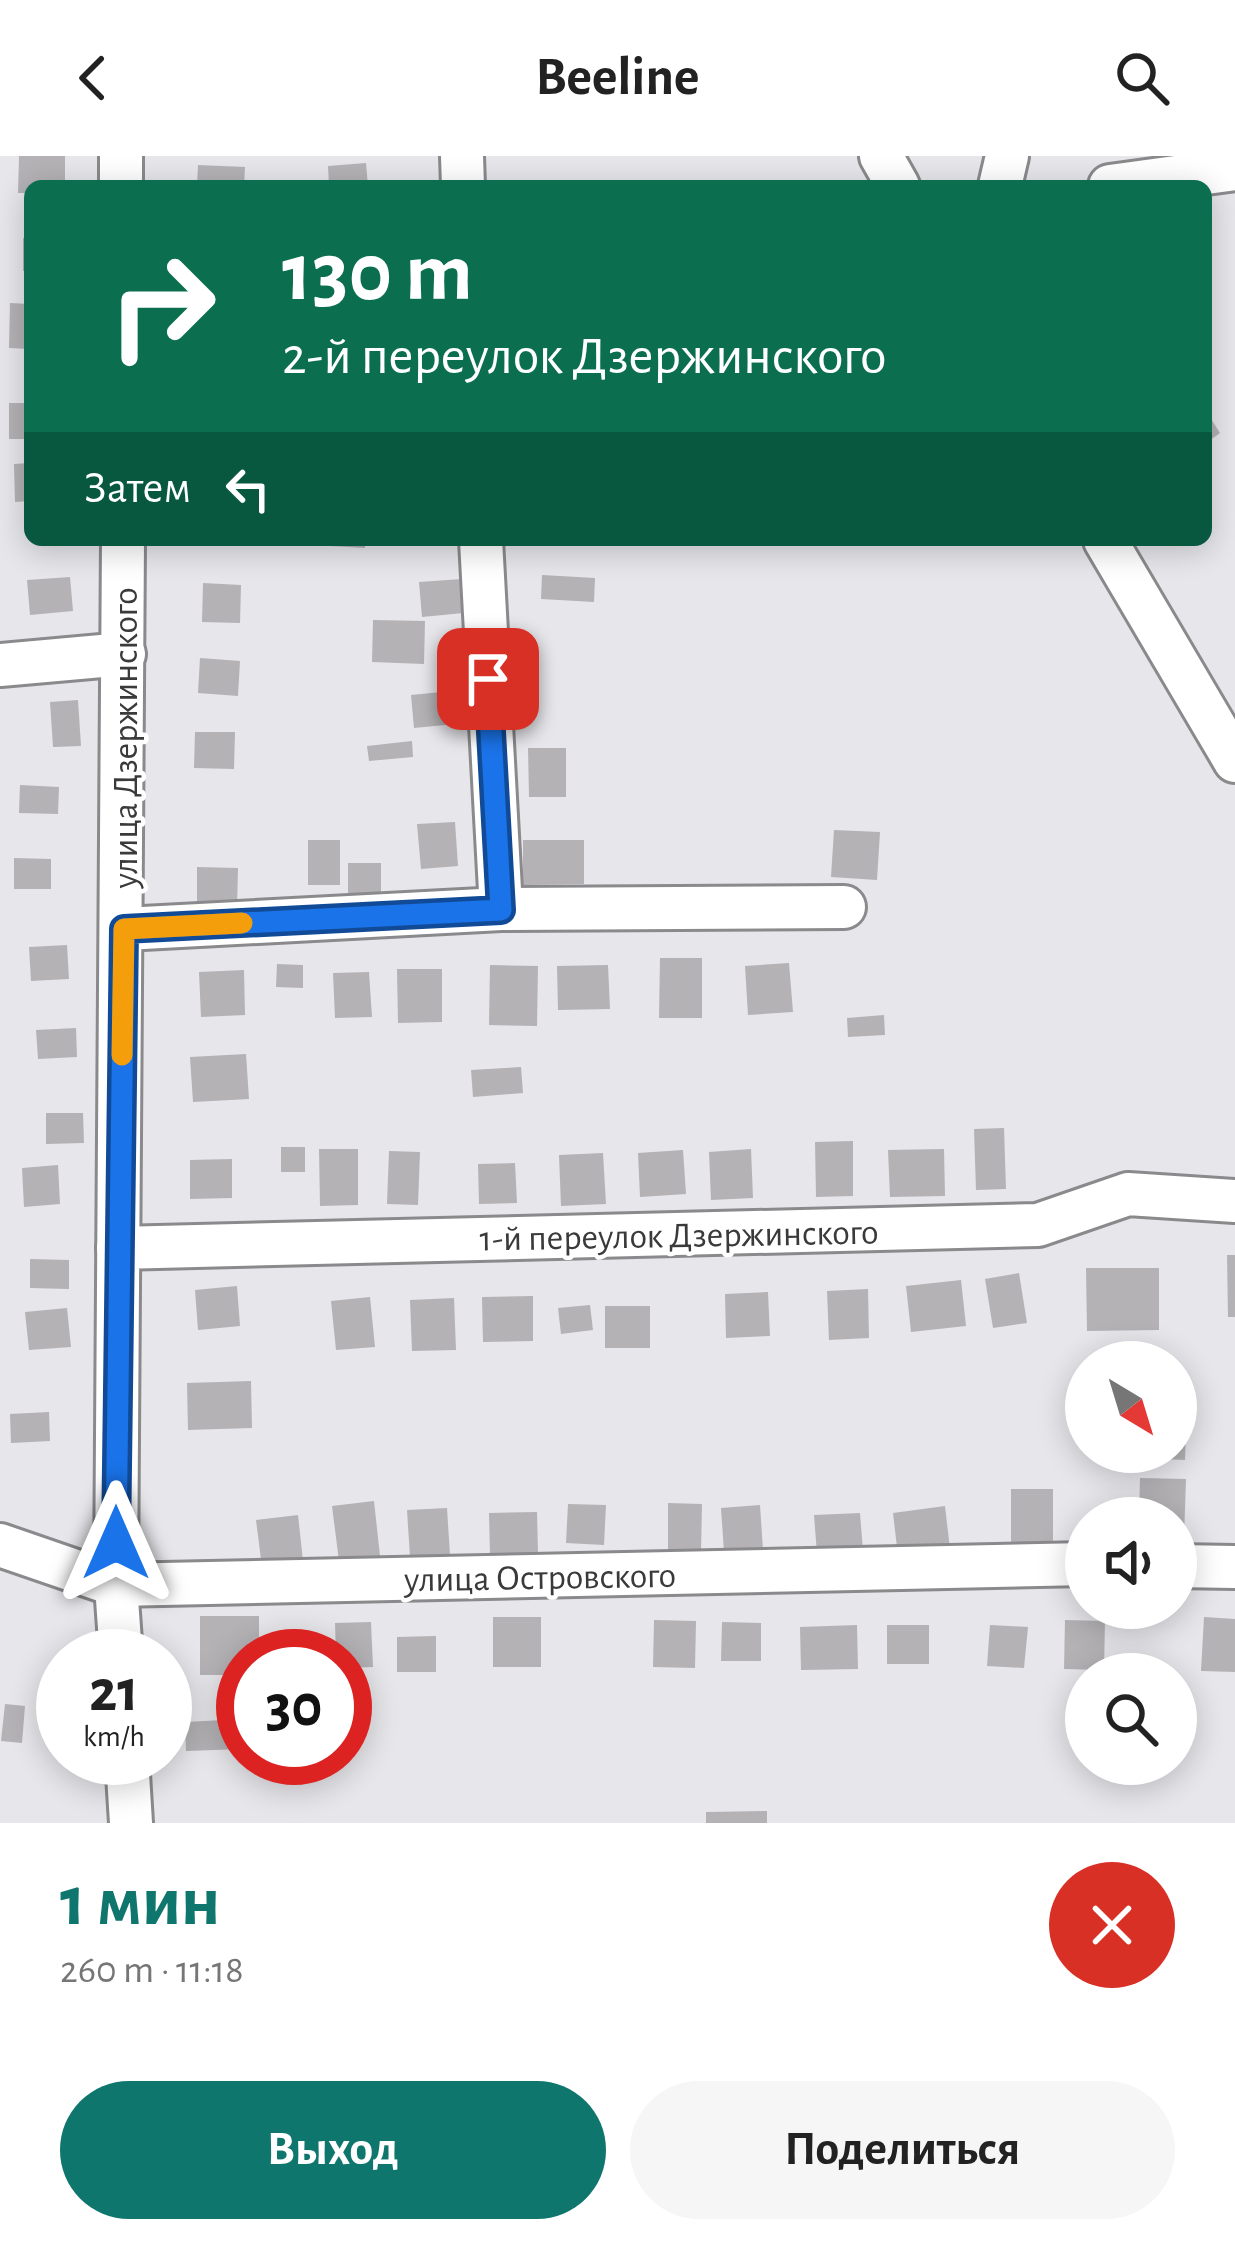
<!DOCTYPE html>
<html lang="ru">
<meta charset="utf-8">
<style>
body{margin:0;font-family:"Alegreya Sans",sans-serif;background:#f6f6f6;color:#222;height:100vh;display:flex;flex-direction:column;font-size:45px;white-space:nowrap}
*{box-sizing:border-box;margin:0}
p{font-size:39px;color:#767676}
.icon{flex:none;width:66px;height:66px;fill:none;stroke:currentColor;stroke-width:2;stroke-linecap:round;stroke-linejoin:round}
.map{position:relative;height:1667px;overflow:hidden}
.panel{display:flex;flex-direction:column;background:#fff;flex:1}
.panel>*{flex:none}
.hud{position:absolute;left:24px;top:24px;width:1188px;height:366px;border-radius:18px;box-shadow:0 6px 30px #0003;background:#0b6e4f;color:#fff;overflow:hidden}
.needle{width:78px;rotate:142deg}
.fabs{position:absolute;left:1065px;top:1185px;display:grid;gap:24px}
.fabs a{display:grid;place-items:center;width:132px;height:132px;border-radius:50%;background:#fff;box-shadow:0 6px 30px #0003;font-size:60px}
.speed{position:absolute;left:36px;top:1473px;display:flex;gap:24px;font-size:60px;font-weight:700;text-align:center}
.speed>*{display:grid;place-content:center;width:156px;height:156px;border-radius:50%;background:#fff;box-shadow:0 6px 30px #0003;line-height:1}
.speed small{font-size:30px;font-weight:400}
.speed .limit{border:18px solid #d22;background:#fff;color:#111}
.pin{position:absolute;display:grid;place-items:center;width:102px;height:102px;color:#fff;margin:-51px;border-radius:24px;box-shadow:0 6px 18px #0006}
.me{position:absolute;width:132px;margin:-66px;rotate:0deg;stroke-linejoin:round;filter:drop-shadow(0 0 9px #0008)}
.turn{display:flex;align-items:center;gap:42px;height:252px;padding:0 60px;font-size:54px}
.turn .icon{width:156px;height:156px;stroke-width:2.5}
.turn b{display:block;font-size:84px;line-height:102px}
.then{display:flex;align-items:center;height:114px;padding:0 60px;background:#0003;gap:24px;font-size:45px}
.round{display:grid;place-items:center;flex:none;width:126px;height:126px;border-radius:63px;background:#f6f6f6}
.head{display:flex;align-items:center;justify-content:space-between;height:204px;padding:0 60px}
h1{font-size:72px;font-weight:600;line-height:90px;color:#0f766e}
.cta{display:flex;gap:24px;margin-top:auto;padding:24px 60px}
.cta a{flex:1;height:138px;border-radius:72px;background:#0f766e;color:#fff;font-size:48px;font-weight:600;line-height:138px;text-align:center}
.cta a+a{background:#f6f6f6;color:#222}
header{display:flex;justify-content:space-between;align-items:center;height:156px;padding:0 60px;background:#fff;font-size:54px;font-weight:600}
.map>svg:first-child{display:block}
.building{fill:#b4b2b5}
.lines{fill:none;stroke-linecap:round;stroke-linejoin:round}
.minor-casing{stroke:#8a898c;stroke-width:48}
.minor{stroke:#fff;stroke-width:42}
.route-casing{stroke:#114b97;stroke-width:30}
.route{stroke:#1a73e8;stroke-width:21}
.slow{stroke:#f59e0b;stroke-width:21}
.labels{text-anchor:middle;stroke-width:9;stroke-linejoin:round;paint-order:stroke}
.street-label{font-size:36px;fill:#3a3a3b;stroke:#fff}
</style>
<header><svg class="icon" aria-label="back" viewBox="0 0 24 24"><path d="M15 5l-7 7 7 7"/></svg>Beeline<svg class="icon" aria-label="search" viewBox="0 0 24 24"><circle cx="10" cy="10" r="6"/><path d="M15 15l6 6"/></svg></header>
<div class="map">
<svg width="1235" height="1667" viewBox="0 0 1235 1667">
<rect width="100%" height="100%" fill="#e7e6ea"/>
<g class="building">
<path d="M19,0H65V30H30V37H18Z"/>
<path d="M366,7L368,30H329L328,10Z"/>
<path d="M198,9L245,11L244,30H197Z"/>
<rect x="23" y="82" width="7" height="33"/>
<path d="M10,147L30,148V193L9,192Z"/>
<rect x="9" y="247" width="21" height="36"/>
<path d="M1206,255L1220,277L1206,287Z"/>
<path d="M30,307V345L15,346L14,308Z"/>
<rect x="199" y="384" width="46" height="5"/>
<path d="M314,384H365V392L314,389Z"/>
<path d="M542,419L595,422L594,446L541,443Z"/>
<path d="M70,421L73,455L30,459L27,424Z"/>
<path d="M462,423L464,457L422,461L419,426Z"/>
<path d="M203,427L241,429L240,467L202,466Z"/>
<path d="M373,464L425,465L424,508L372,506Z"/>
<path d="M200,502L240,505L238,540L198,537Z"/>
<path d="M452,535L455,568L414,572L411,539Z"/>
<path d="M78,544L81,590L53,591L50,546Z"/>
<path d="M195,576H235L234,613L194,612Z"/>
<path d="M412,585L413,601L369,605L367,590Z"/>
<path d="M528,592H566V641H529Z"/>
<path d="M20,629L59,631L58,658L19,657Z"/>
<path d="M455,666L458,710L421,713L417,668Z"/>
<path d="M834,674L880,676L877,724L831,721Z"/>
<rect x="308" y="684" width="32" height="45"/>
<path d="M523,684H584V728L523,729Z"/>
<path d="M14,702L51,703V733H14Z"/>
<rect x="348" y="707" width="33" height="33"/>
<path d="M197,711L238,712L237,752L197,751Z"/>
<path d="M67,789L69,823L31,825L29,791Z"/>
<path d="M660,802H702V862H659Z"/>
<path d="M789,807L793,856L748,859L745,810Z"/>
<path d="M277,808L303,809V832L276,831Z"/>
<path d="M490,809L538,810L537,870L489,869Z"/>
<path d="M608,809L610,853L558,854L557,810Z"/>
<path d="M397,813H442V866L398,867Z"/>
<path d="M244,814L245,859L201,861L199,816Z"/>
<path d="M369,816L372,861L335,862L333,817Z"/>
<path d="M884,859L885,879L848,881L847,862Z"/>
<path d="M76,872L77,901L38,903L36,874Z"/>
<path d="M246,898L249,943L193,946L190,901Z"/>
<path d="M521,911L523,937L473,941L471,914Z"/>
<path d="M46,957H83L84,987L46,988Z"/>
<path d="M1004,972L1006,1033L976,1034L974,973Z"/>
<path d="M853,985V1040L816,1041L815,986Z"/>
<rect x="281" y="991" width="24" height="25"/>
<path d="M319,993H358V1049L320,1050Z"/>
<path d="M751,993L753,1042L711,1044L709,996Z"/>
<path d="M944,993L945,1040L890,1041L888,994Z"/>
<path d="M683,994L686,1038L640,1041L638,997Z"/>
<path d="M389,995L420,996L418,1049L387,1048Z"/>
<path d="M603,997L606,1048L561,1050L559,999Z"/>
<path d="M232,1003V1042L190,1043V1004Z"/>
<path d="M515,1007L517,1047L479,1048L478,1008Z"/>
<path d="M58,1009L60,1048L24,1051L22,1012Z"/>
<path d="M1227,1099H1235V1161H1228Z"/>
<path d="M30,1103L69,1104V1133L30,1132Z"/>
<path d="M1086,1112H1159V1174L1087,1175Z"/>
<path d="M1019,1117L1027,1167L993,1172L985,1123Z"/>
<path d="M961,1124L966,1170L911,1176L906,1130Z"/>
<path d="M237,1130L240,1170L198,1174L195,1134Z"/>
<path d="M868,1133L869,1182L829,1184L827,1135Z"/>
<path d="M768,1136L770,1180L726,1182L725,1138Z"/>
<path d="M533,1140V1185L483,1186L482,1141Z"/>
<path d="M370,1141L375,1191L336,1194L331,1145Z"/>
<path d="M454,1142L456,1194L412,1195L410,1144Z"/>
<path d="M590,1149L593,1174L561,1178L558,1152Z"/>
<rect x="605" y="1150" width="45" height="42"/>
<path d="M67,1152L71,1191L29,1194L25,1156Z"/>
<path d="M251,1225L252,1272L188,1274L187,1227Z"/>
<path d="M49,1256L50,1285L11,1287L10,1258Z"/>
<path d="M1176,1275H1186L1185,1304L1135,1302V1296H1176Z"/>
<path d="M1140,1322L1186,1323L1184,1383L1176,1382V1362H1139Z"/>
<rect x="1011" y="1333" width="42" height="53"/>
<path d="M374,1345L380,1400L339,1405L332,1350Z"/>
<path d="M668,1347L702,1348L701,1395L668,1394Z"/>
<path d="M568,1348L606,1349L604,1389L566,1387Z"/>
<path d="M760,1349L763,1394L724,1396L721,1352Z"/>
<path d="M945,1350L950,1393L898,1400L893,1357Z"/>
<path d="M447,1352L450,1399L410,1401L407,1354Z"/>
<path d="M537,1356L538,1397L490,1399L489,1357Z"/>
<path d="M860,1357L863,1395L817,1398L814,1359Z"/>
<path d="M298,1359L304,1414L263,1419L256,1364Z"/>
<path d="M200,1460H259V1500H243V1519H200Z"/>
<rect x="493" y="1461" width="48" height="50"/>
<path d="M1204,1461L1235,1463V1516L1201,1515Z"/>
<path d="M654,1464L696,1465L695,1512L653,1511Z"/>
<path d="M1065,1464L1105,1465L1104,1514L1064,1513Z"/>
<path d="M371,1466L373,1511L345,1512V1500H336L335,1467Z"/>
<path d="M722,1466L761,1467V1505H721Z"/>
<path d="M857,1469L858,1513L801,1514L800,1471Z"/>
<rect x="887" y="1469" width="42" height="39"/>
<path d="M990,1469L1028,1471L1024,1512L987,1510Z"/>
<path d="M436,1480V1516H397V1481Z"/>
<path d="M5,1548L25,1550L22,1587L1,1585Z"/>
<path d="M63,1558V1599L42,1578Z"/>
<path d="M243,1563V1593L186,1595L185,1566Z"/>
<path d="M767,1655V1667H706V1656Z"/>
</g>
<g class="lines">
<defs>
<g id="minor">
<path d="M121,0V30"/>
<path d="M462,0L463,30"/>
<path d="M881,0L898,30"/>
<path d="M1000,30L1007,0"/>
<path d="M1110,30L1235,13"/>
<path d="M481,384L501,753"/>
<path d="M1105,384L1235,605"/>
<path d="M0,509L124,498"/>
<path d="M124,773L501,753L844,751"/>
<path d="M118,1092L1038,1069L1128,1038L1235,1045"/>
<path d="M0,1389L116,1429L1086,1408"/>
<path d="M1176,1410L1235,1411"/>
<path d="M121,1500L116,1429L123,384"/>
<path d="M127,1602L131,1667"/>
</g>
</defs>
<use href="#minor" class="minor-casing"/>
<use href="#minor" class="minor"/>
</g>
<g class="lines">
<defs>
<path id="route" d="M116,1387L124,773L501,754L488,523"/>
</defs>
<use href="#route" class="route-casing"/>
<use href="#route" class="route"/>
<path class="slow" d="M122,899L124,773L242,767"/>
</g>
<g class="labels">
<g class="street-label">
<text transform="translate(124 582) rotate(-90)" y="13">улица Дзержинского</text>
<text transform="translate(679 1078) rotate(-1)" y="13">1-й переулок Дзержинского</text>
<text transform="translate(540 1420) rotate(-1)" y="13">улица Островского</text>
</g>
</g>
</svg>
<div class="fabs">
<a><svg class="needle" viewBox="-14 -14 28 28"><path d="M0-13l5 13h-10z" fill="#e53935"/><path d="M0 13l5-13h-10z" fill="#767676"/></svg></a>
<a><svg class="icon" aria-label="sound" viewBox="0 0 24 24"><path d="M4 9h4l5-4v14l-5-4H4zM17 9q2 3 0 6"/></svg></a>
<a><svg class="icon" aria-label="search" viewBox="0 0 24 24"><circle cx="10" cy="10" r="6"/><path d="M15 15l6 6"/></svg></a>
</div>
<div class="speed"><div>21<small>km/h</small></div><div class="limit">30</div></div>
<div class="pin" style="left:488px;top:523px;background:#d93025"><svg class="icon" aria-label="arrive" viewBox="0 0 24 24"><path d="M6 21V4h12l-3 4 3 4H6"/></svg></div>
<svg class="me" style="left:116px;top:1387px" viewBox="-20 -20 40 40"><path d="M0-17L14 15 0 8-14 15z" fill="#1a73e8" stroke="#fff" stroke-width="4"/></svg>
<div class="hud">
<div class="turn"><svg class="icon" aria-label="right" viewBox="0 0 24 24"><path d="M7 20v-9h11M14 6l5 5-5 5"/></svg><div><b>130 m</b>2-й переулок Дзержинского</div></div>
<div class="then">Затем<svg class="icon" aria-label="left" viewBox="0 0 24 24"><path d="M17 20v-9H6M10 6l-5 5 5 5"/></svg></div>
</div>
</div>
<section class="panel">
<div class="head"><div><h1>1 мин</h1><p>260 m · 11:18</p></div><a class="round" style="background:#d93025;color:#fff"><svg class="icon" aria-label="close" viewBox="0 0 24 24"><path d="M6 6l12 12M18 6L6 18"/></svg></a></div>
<div class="cta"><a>Выход</a><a>Поделиться</a></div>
</section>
